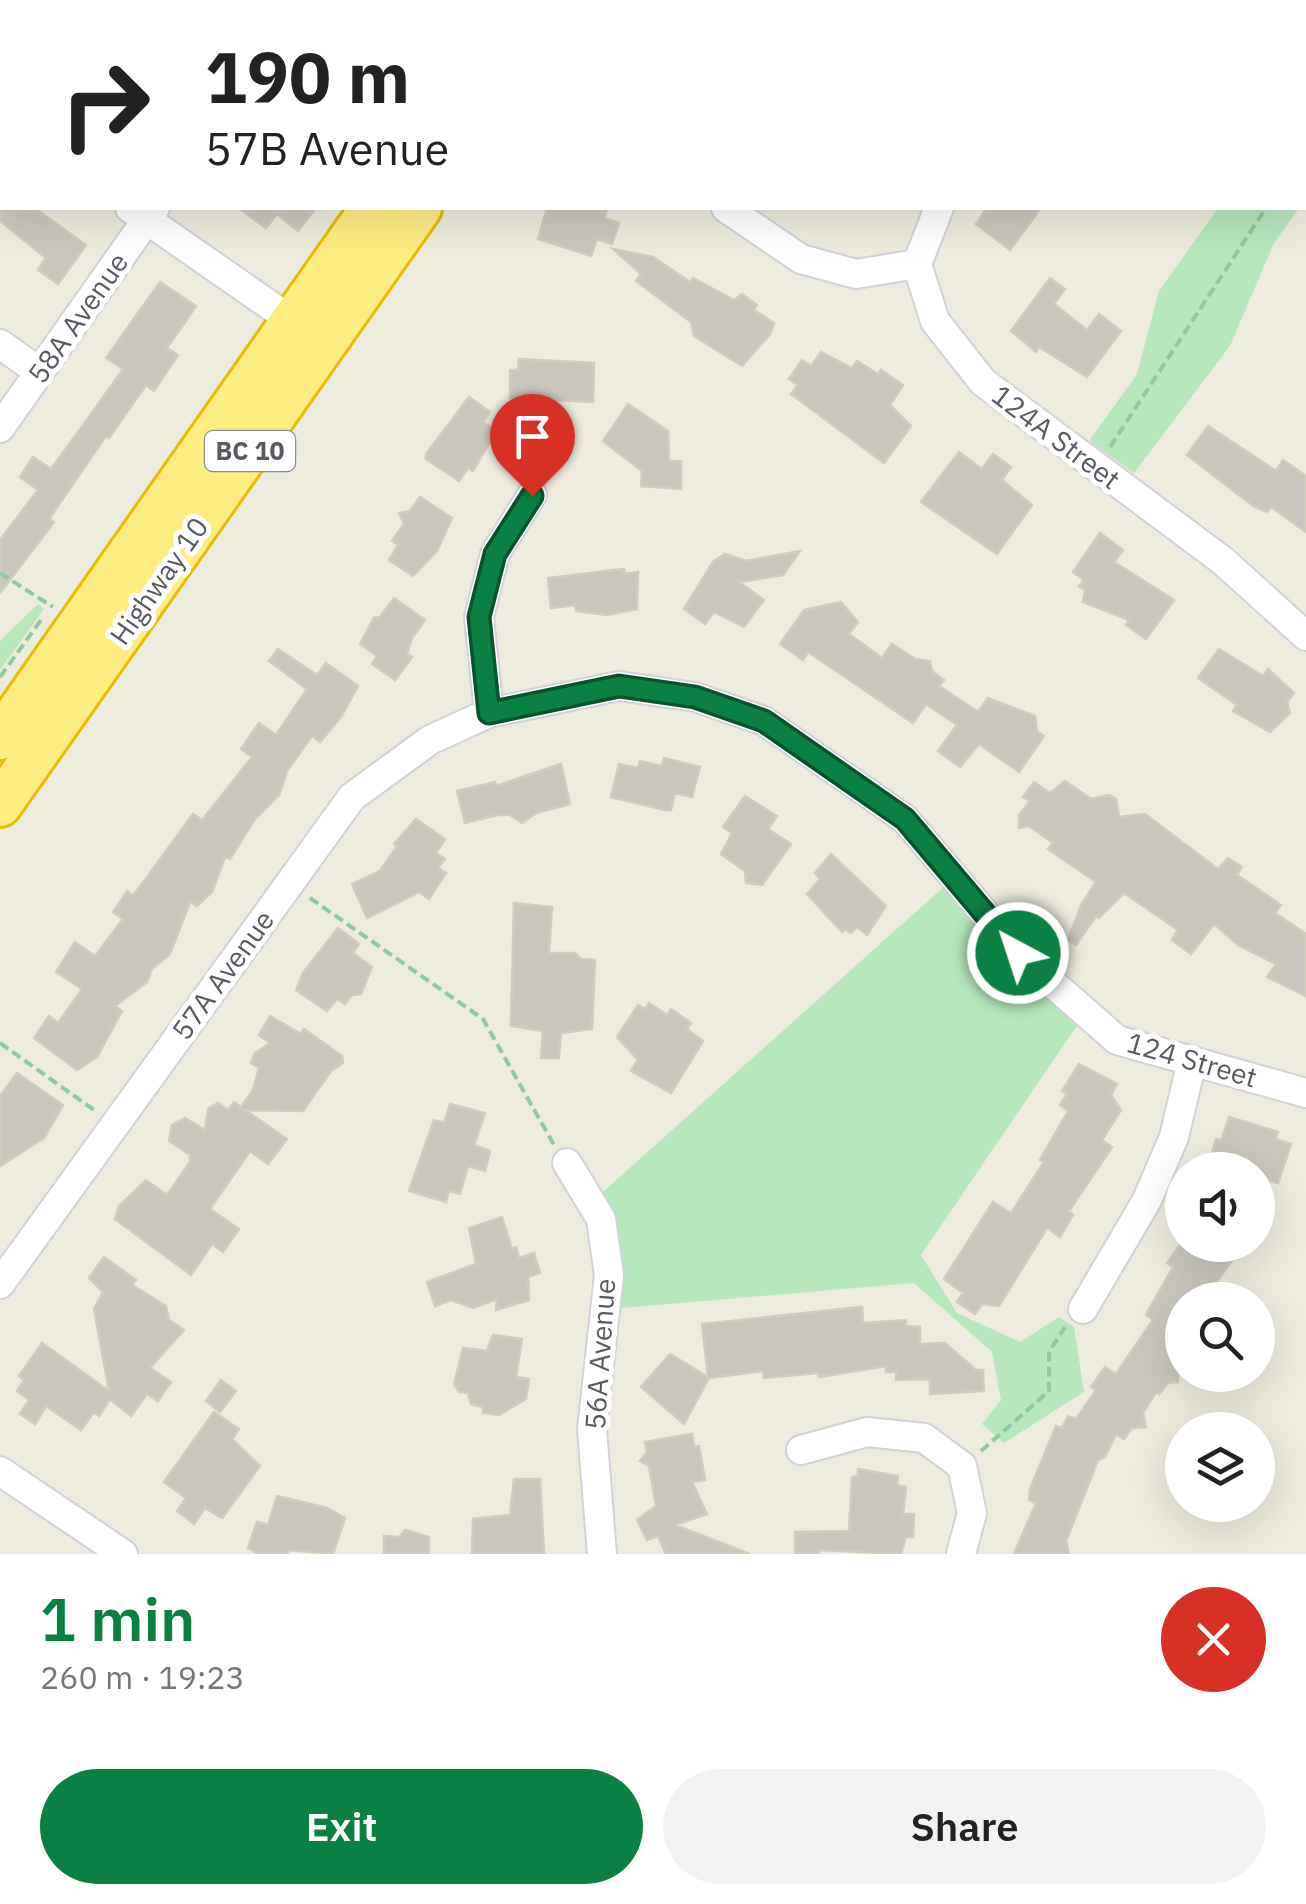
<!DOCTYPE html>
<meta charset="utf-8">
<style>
body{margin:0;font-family:"IBM Plex Sans",sans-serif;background:#f2f2f2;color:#222;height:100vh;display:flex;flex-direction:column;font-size:38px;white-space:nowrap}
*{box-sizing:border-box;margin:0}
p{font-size:32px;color:#767676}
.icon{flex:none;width:55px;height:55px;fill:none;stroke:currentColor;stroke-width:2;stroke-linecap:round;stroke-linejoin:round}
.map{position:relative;height:1554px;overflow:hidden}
.drawer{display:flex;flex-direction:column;background:#fff;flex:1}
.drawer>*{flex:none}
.guide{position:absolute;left:0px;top:0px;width:1308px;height:210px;box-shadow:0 10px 40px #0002;background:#fff;color:#222;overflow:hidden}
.tools{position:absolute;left:1165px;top:1152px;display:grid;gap:20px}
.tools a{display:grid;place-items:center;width:110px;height:110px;border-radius:50%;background:#fff;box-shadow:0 10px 40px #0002;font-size:50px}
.pin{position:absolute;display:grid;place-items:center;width:85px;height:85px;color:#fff;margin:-102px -42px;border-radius:50% 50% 50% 0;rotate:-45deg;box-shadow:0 0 10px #0007}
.pin .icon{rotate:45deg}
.me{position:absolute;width:110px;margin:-55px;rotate:320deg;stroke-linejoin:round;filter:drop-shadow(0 0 8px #0008)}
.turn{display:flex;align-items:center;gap:35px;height:210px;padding:0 40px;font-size:45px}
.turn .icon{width:130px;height:130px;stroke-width:2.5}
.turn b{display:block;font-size:70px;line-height:85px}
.round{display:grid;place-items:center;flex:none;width:105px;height:105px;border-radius:52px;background:#f2f2f2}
.headline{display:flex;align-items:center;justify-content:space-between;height:170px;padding:0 40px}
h1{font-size:60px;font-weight:600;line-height:75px;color:#0b8043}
.action{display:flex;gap:20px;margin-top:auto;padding:20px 40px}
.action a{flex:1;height:115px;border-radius:60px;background:#0b8043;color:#fff;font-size:40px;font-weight:600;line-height:115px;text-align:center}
.action a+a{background:#f2f2f2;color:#222}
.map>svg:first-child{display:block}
.green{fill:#b6e8bc}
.building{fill:#c9c7bd;stroke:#d1cdbc;stroke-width:2.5}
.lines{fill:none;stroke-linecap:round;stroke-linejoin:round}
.minor-casing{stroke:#d1d3da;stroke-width:32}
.highway-casing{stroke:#eabb00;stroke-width:48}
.path{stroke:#8fc9a6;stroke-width:4;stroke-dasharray:10 5;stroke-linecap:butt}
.minor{stroke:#fff;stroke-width:28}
.highway{stroke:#ffed82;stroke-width:42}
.route-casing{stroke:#07532c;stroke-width:25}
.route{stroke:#0b8043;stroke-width:18}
.labels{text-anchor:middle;stroke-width:10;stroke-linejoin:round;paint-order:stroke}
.shield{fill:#fff;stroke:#898c90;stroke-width:2.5}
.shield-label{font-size:25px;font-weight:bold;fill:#575a61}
.street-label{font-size:28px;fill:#575a61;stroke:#fff}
</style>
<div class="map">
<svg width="1306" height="1554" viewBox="0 0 1306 1554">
<rect width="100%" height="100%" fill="#ecebdd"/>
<g class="green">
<path d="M1218,208H1299L1274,243L1230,346L1134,473L1089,441L1137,374L1159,291Z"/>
<path d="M38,604L44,609L0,670V641Z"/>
<path d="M947,884L1080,1021L921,1255L957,1313L1020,1342L1059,1317L1074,1327L1084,1392L1004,1443L982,1424L1001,1400L992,1352L914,1283L611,1309L595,1199Z"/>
</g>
<g class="building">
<path d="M0,207L34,208L86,245L58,284L38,270L46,258L0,221Z"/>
<path d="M239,208H316L298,231L277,214L266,228Z"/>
<path d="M547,208H608L604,218L619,223L612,244L597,239L591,256L538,239Z"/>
<path d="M987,208H1041L1010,250L976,224Z"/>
<path d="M613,249L653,257L690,282L693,278L734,300L742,294L757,305L754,310L774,323L770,334L742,366L694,336L691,322L636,281L641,274Z"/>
<path d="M1050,278L1065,289L1054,304L1087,330L1099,314L1121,331L1087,377L1039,347L1036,352L1011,331Z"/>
<path d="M160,282L196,306L167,348L178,355L154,391L146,385L109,438L106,436L49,519L54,522L0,593V540L38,490L20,477L33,457L51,469L94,410L123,369L106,358Z"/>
<path d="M821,352L852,368L857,361L878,374L881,370L903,385L890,405L911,426L884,463L791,394L798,385L789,379L802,360L811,366Z"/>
<path d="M519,359L594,363L593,402L510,398V370H518Z"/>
<path d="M469,397L490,412L483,422L496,431L473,471L468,468L459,481L426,459V454Z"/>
<path d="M628,404L668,431L669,461H681V489L641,486L642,471L603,441Z"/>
<path d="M1208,426L1276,471L1283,460L1306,476V532L1271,507L1267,512L1253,506L1187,455Z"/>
<path d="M959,452L982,469L993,454L1011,467L1002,480L1032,505L997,554L921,502Z"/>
<path d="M420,497L452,518L437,551L413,576L389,560L398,545L392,541L404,524L399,513L410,511Z"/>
<path d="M1100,533L1123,550L1114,562L1174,600L1146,639L1126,625L1129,620L1083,602L1085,590L1079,586L1084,580L1073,572Z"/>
<path d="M800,551L783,575L739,582L764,600L744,627L714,612L705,624L684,609L713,562L725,554L746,561Z"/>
<path d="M624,569L625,574L638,572L637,609L607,615L576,611L575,605L551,608L548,578Z"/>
<path d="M394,598L425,620L412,638L407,654L412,657L395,680L372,664L377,656L360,644L374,618L380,617Z"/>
<path d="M841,602L858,622L849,634L882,658L892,644L915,659L930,661L932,671L944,680L939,686L978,712L988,698L1035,716L1037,731L1044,736L1019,772L979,744L960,767L938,751L957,725L926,704L913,723L808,652L803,660L780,644L804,610Z"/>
<path d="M278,649L317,675L326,663L358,686L341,717L320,742L312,736L287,771L279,795L255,819L230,859L225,857L212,892L197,906L190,902L170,954L152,969L147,982L115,1006L122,1011L97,1057L77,1070L34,1038L49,1016L58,1023L82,989L56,972L75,942L95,956L123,919L113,912L127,891L133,896L193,814L202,820L252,757L241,749L259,723L276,735L307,689L269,661Z"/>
<path d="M1219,649L1263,676L1268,669L1294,693L1287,702L1290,713L1270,732L1233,711L1237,705L1198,678Z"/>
<path d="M664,758L700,767L692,797L675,793L671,810H665L611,797L619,764L638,768L640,761L662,766Z"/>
<path d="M561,764L570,804L536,813L522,823L510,815H497L465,823L457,791L495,782L496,786Z"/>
<path d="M1065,781L1091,799L1109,795L1116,799L1119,817L1145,814L1218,869L1228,858L1242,867L1237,875L1281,905L1275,913L1306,934V996L1267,977L1276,964L1238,945L1214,924L1191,954L1172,940L1178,930L1124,893L1099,918L1096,916L1076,945L1068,940L1081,905L1096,882L1048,849L1053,843L1029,826L1019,828V815L1030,801L1023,797L1034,782L1050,793Z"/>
<path d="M745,796L777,816L768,829L791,844L762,885L746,883L745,871L721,854L732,833L723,827Z"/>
<path d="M416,819L445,839L436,853L445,859L438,868L446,873L429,899L419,892L367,918L352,884L380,871L397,846L394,844Z"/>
<path d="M831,854L886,906L867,935L857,927L851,933L845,929L842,932L807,894L820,879L815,873Z"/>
<path d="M514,903L552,907L549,953H575L581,959L595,960L592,1029L561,1033L559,1058H541L543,1031L511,1026Z"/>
<path d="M338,928L359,944L353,953L372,967L361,994L352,995L345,1004L337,999L327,1011L296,990L303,973Z"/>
<path d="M649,1003L667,1015L671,1009L691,1023L687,1029L703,1041L671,1093L631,1071L638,1060L617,1037L638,1005L645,1009Z"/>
<path d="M270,1016L301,1034L304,1029L342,1056L343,1063L331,1071L303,1111L245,1110L287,1139L268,1164L250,1151L210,1209L239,1229L223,1252L212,1244L191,1275L115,1219L119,1206L146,1180L167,1195L190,1162V1155L169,1141L172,1125L185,1118L205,1130L208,1109L218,1103L228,1110L234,1102L241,1107L253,1090L259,1068L251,1063L254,1054L270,1043L259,1035Z"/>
<path d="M1079,1064L1117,1084L1111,1095L1121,1110L1102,1140L1112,1147L1069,1211L1073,1215L1060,1237L1047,1228L999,1306L982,1304L975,1314L957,1302L963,1293L944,1279L993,1202L1011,1213L1044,1162L1040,1160L1068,1111L1060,1105L1067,1094L1062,1091Z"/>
<path d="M17,1073L63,1105L44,1138L0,1166V1096Z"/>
<path d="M450,1104L485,1113L474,1145L490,1151L485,1171L468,1166L460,1194L449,1191L446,1202L409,1191L434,1120L444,1123Z"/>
<path d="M1229,1117L1278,1132L1275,1139L1291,1144L1278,1183L1258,1177V1170H1207L1216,1139L1221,1141Z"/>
<path d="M502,1217L512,1249L516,1247L519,1258L534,1253L540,1273L528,1277L529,1300L496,1310L497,1299L473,1308L451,1300L435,1306L427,1282L476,1264L469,1228Z"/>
<path d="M1180,1245H1243L1204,1300H1182L1178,1382L1168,1383L1159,1394L1156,1392L1143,1413L1146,1427L1132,1428L1124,1439L1116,1434L1105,1457L1098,1460L1066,1541L1069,1554H1014L1036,1503L1029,1500L1030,1489L1056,1426L1062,1428L1068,1416L1076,1419L1096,1390L1091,1387L1105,1367L1116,1374L1153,1320L1146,1315L1173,1267L1167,1263Z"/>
<path d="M104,1257L136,1280L132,1285L166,1306L169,1320L184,1330L150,1368L171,1382L158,1401L147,1394L131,1416L110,1399L99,1416L94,1412L81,1430L46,1406L35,1424L20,1414L29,1400L17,1391L24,1380L19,1376L42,1343L109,1391L94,1309L103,1292L89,1278Z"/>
<path d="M862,1307L863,1323L906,1320V1326L920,1327V1344L945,1343L976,1370H983L984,1391L930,1394V1379L896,1380V1372H886V1366L819,1377L818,1373L764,1378L763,1371L709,1378L684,1424L641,1387L670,1354L708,1377L702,1324Z"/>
<path d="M493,1335L522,1339L516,1377L529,1379L526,1399L499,1415L483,1413V1407L471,1404L468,1393L459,1392L454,1384L463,1348L487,1351Z"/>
<path d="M221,1380L236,1391L220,1412L206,1401Z"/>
<path d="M214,1412L239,1429L232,1439L260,1466L222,1518L205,1508L194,1524L177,1511L186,1498L164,1482Z"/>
<path d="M692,1434L694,1447L699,1446L705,1480L692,1482L707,1514L675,1525L750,1554H666L658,1536L647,1540L637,1520L656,1506L649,1466L640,1461L647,1452L645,1442Z"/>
<path d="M858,1469L898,1476L897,1485L906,1487L903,1514H914L913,1537H906L901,1554L819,1550V1554H795V1532L849,1531L852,1477L858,1476Z"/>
<path d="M514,1479H540L544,1554H472L473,1519L510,1515Z"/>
<path d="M277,1496L327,1508L345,1518L333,1554L289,1550L287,1554H259L248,1548L257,1522L268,1525Z"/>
<path d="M405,1530L429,1537V1554H384V1536L399,1537Z"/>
</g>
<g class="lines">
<defs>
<g id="minor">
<path d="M411,0L414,2"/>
<path d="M305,2L307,0"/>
<path d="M1086,2L1088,0"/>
<path d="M0,115L2,117"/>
<path d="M130,208L291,320"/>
<path d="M726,208L801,259L856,274L917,264L935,321L983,382L1223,561L1306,636"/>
<path d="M917,264L939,208"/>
<path d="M0,344L38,371"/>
<path d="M0,428L155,208"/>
<path d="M489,713L479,617L495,554L532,495"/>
<path d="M567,1163L601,1219L609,1275L592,1429L602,1554"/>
<path d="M0,1284L352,797L430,740L489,713L619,686L695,697L764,721L905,819L1018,953L1117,1040L1306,1093"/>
<path d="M1083,1309L1147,1200L1174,1137L1192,1061"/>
<path d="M801,1450L867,1432L924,1438L962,1466L972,1513L961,1554"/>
<path d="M0,1471L123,1554"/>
</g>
<g id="highway">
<path d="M520,2L521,0"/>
<path d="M563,2L565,0"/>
<path d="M0,738L372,208"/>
<path d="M0,805L420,208"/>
</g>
</defs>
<use href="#minor" class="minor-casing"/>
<use href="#highway" class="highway-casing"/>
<g class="path">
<path d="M1305,148L1306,147"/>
<path d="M1110,447L1266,208"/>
<path d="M0,573L53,607"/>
<path d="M0,677L41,620"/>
<path d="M310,898L483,1019L554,1145"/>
<path d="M0,1043L94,1110"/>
<path d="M981,1451L1049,1391V1352L1065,1327"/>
</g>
<use href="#minor" class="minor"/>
<use href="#highway" class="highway"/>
</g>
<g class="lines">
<defs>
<path id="route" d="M532,496L495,554L479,617L489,713L619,686L695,697L764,721L905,819L1018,953"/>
</defs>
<use href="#route" class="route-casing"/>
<use href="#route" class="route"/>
</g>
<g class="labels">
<rect class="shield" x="205" y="431" width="90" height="40" rx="8"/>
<g class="shield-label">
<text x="250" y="460">BC 10</text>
</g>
<g class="street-label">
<text transform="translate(78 318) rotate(-55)" y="10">58A Avenue</text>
<text transform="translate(1056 437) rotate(37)" y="10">124A Street</text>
<text transform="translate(159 581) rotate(-55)" y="10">Highway 10</text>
<text transform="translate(223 975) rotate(-54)" y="10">57A Avenue</text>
<text transform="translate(1192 1060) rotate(16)" y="10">124 Street</text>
<text transform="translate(600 1354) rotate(-86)" y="10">56A Avenue</text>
</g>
</g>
</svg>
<div class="tools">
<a><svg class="icon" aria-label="sound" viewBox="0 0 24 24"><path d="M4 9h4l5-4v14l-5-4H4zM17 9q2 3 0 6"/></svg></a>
<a><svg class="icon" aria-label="search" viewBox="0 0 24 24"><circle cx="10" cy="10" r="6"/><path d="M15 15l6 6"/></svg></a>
<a><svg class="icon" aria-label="layers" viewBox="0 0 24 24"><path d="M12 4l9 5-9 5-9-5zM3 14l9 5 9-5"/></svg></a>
</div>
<div class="pin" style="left:532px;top:496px;background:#d93025"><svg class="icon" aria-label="arrive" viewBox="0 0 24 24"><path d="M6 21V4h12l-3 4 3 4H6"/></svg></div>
<svg class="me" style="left:1018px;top:953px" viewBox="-20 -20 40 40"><circle r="17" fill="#0b8043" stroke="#fff" stroke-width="3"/><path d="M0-11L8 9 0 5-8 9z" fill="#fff"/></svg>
<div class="guide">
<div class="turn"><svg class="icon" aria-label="right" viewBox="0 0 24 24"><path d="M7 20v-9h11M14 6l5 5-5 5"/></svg><div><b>190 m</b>57B Avenue</div></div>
</div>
</div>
<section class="drawer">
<div class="headline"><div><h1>1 min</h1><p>260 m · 19:23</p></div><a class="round" style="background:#d93025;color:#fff"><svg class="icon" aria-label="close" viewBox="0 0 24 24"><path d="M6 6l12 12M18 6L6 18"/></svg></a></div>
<div class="action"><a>Exit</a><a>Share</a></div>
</section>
